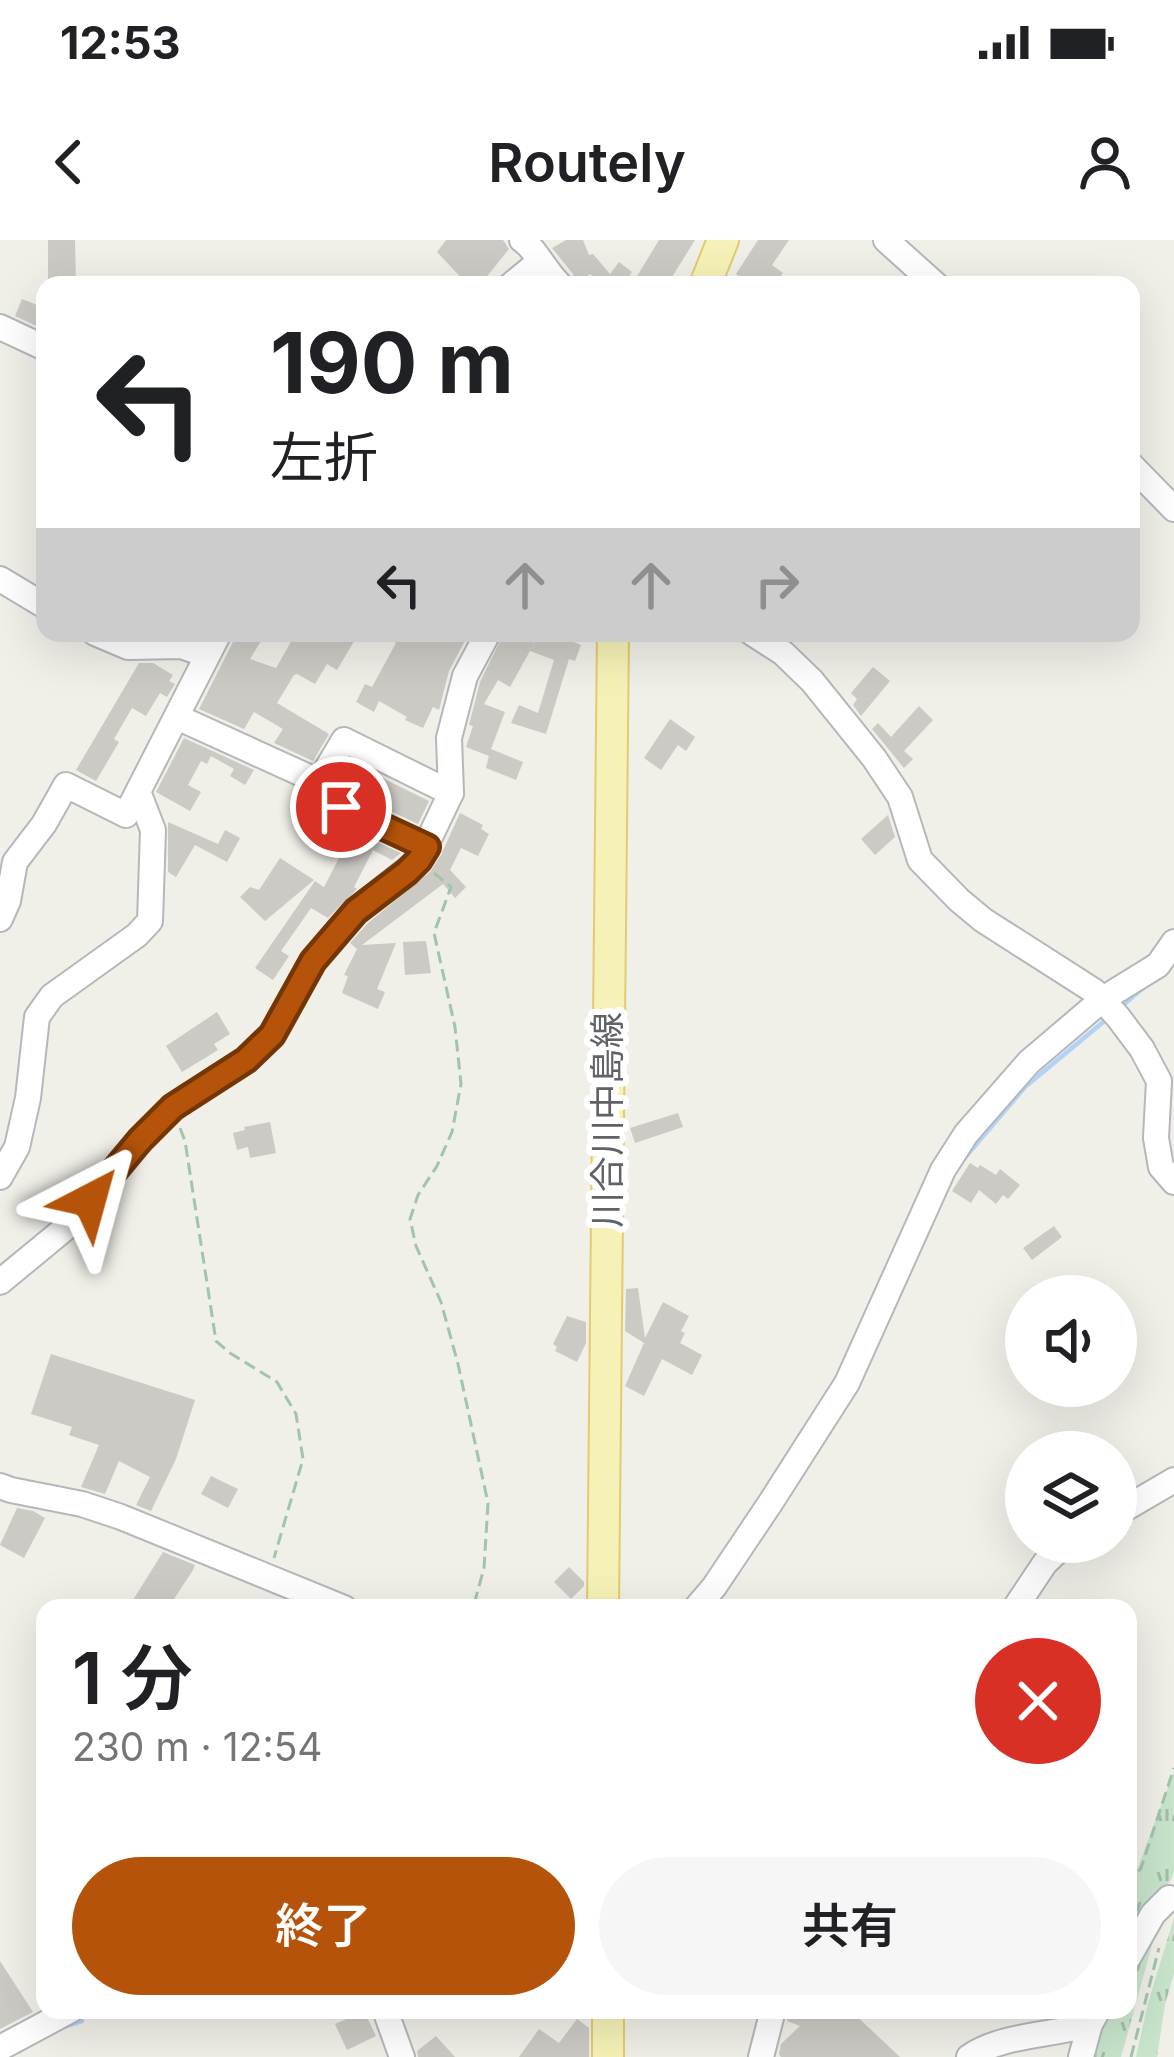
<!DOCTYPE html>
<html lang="ja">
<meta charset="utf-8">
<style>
body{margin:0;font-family:Inter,"Noto Sans JP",sans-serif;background:#f6f6f6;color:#202124;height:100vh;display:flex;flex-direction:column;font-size:45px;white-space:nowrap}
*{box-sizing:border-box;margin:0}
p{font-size:39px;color:#757577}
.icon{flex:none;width:66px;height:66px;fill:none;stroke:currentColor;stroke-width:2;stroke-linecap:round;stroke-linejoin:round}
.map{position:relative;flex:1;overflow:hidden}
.sheet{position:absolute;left:36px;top:1359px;width:1101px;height:420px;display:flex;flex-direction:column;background:#fff;border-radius:24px;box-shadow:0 12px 48px #0002}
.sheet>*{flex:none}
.guide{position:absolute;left:36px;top:36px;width:1104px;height:366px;border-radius:24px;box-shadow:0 12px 48px #0002;background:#fff;color:#202124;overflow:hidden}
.buttons{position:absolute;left:1005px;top:1035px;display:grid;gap:24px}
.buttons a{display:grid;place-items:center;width:132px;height:132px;border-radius:50%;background:#fff;box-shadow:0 12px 48px #0002;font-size:60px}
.pin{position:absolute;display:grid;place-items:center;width:102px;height:102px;color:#fff;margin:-51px;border:6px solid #fff;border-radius:50%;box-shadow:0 3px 12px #0007}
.me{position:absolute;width:132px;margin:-66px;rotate:39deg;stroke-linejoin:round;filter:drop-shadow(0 0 9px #0008)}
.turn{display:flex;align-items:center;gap:42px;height:252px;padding:0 36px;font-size:54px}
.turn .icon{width:156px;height:156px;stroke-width:2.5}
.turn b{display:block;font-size:84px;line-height:102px}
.lanes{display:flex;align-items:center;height:114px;padding:0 36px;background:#0003;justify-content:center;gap:60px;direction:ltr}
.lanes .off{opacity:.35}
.round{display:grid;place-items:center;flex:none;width:126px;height:126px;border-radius:63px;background:#f6f6f6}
.headline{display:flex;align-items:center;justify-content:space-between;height:204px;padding:0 36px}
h1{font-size:72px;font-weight:600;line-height:90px}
.button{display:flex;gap:24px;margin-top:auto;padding:24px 36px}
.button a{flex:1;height:138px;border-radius:72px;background:#b45309;color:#fff;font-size:48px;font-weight:600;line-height:138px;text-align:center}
.button a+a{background:#f6f6f6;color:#202124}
.status{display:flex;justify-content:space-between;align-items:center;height:84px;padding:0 60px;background:#fff;direction:ltr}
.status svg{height:33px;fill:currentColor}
header{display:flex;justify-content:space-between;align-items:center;height:156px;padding:0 36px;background:#fff;font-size:54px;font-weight:600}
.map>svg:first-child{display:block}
.grass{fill:url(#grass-tufts)}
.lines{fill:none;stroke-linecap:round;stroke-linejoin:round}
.stream{stroke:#b2d2f6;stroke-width:4.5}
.building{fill:#cbcac5}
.minor-casing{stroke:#b5b7bb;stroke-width:28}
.major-casing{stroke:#e2cc6f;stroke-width:34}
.path{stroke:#a2c4af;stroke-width:3;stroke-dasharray:12 6;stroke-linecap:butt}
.minor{stroke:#fff;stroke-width:24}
.major{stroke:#f6f2b7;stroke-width:30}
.route-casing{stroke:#753606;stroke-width:30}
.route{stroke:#b45309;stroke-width:21}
.labels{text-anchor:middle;stroke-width:12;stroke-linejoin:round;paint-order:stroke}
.street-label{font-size:36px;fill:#606267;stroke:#fff}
</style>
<div class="status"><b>12:53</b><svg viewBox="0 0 49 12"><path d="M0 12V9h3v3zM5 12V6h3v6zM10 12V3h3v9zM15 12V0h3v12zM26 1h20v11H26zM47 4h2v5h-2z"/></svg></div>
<header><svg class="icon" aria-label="back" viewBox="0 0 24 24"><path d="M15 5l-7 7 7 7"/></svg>Routely<svg class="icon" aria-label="person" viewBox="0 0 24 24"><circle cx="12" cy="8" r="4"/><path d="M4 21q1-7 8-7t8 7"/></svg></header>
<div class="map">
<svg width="1174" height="1817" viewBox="0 0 1174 1817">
<defs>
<pattern id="grass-tufts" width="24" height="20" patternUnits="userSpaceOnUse" patternTransform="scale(3)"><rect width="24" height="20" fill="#c8e4cb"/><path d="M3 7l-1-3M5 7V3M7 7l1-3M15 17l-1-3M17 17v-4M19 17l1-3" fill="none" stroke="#a6bca9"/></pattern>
</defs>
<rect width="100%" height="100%" fill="#f0efe8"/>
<g class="grass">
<path d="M1174,1531V1631L1171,1640L1158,1656L1128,1707V1654Z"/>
<path d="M1174,1678V1734L1165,1764L1157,1817H1136L1148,1763Z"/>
<path d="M1159,1680L1121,1817H1087L1106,1770H1128V1729Z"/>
</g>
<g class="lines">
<g class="stream">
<path d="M1121,767L1144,747"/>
<path d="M962,921L1025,847L1108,778"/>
<path d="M1074,1311L1089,1302"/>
<path d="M91,1777L107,1770"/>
<path d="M66,1786L82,1781"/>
</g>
</g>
<g class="building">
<path d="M48,0H75L76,45H48Z"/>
<path d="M446,0H503L509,9L480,45H468L437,12Z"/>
<path d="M566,0H583L589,15L593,14L610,34L619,22L632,32L623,45H601L603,43L590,34L576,45L573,34L552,8Z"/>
<path d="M659,0H695L667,45H647L636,38Z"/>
<path d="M758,0H789L772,25L783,33L775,45H737L742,38L736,34Z"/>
<path d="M22,59L45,68V90L15,76Z"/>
<path d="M241,393H266L250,419L276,428L296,393H359L337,430L327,424L315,444L297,434L294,435L277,463L329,494L313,521L274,503L283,489L254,472L244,489L199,469L234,400L237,401Z"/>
<path d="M378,393H469L449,431L439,470L433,467L423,488L405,480L407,477L379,461L374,472L356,462L365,444L372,447L396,403Z"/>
<path d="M504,393H517L534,403L538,393H552L581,405L575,421L569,419L546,494L511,483L519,465L538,473L554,420L530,411L510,447L498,440L484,464L505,472L491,509L523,522L516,540L486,528L490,511L489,516L466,507L473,486L469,485L480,442Z"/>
<path d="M139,423H153L173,435L169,441L175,444L167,457L160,453L146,476L132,468L114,499L119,502L96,541L76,530Z"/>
<path d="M873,427L890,441L861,476L853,465L857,459L851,453Z"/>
<path d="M919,466L933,480L904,511L913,519L904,528L872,489L878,483L891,497Z"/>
<path d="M670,479L695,497L686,511L678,505L661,530L644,518Z"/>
<path d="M184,498L254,530L245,545L230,536L234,529L211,516L207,524L201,521L188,545L201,552L190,571L156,552Z"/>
<path d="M350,522L429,561L418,584L362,558L358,543L343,534Z"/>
<path d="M460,573L483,585L481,589L489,594L478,616L461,608L450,630L466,647L455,658L443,644L362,705L396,703L377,749L385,752L378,769L342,753L348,736L344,735L357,709L350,703L368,683L430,632L441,615Z"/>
<path d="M888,575L895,597L875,615L861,599Z"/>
<path d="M168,582L218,604L225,590L240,598L227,622L195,605L176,637L168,632Z"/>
<path d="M353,591L401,613L392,620L373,610L354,647L357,649L328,678L311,668L281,711L289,716L273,740L255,728L315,641L324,647Z"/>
<path d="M280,618L314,640L265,681L240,657L250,647L259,650Z"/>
<path d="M426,701L431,733L405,735L403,702Z"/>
<path d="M217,772L230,794L214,804L218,810L182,832L166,806Z"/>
<path d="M678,873L683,887L635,903L630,888Z"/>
<path d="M270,882L276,913L250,918L248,907L237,910L233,893L245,890L244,887Z"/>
<path d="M970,923L978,928L980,925L996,935L1000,929L1020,945L1008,959L1003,955L996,964L979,950L971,963L952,951Z"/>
<path d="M1054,986L1062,997L1032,1020L1023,1008Z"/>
<path d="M638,1048L645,1098L663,1062L689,1076L681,1091L685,1093L680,1103L702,1115L692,1135L662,1119L644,1156L625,1146L644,1103L625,1091L626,1049Z"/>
<path d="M567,1076L586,1082V1103L577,1122L555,1111L557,1107L553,1104Z"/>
<path d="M51,1114L195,1160L176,1219L151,1271L136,1265L150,1237L119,1221L105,1254L81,1247L99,1205L69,1195L72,1187L31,1174Z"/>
<path d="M211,1236L238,1249L228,1268L201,1254Z"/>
<path d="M17,1268L33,1271L45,1278L24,1318L0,1305Z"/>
<path d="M163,1312L195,1325L193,1330L172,1362L170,1361L165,1368H128Z"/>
<path d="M569,1327L584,1342V1346L571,1359L554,1342Z"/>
<path d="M0,1721L33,1772L0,1789Z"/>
<path d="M789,1770H850L900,1817H781L779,1814L781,1804L800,1786L787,1781Z"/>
<path d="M364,1771L376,1796L347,1810L335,1784Z"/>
<path d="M577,1779L589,1788V1817H519L539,1789L559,1803Z"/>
<path d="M436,1796L455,1817H418L417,1811Z"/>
</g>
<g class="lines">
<defs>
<g id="minor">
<path d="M522,0C536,9 545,31 560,45"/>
<path d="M886,0L936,45"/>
<path d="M511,45L539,22"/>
<path d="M0,87L45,108"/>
<path d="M1131,225L1174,269"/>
<path d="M0,339L45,366"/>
<path d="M95,393L128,407L181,406L207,415"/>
<path d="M752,393L783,413L812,441L874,518L900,557L920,620L959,660L983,680L1094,751L1118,777L1142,809L1159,841L1156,898L1161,927L1174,942"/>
<path d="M177,477L346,554L341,567L427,607"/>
<path d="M319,542L344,500L451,553"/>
<path d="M0,679L8,661L15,622L44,584L66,545L126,575L219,393"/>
<path d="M0,937L17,907L28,858L37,777L52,756L137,695L150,681L153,590L139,554"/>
<path d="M0,1042L74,981L139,900L173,867L246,820L272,795L313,721L356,671L419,620L451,553L449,498L465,436L488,393"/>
<path d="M0,1246L11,1250L82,1264L121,1277L344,1368"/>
<path d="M1116,1274L1174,1240"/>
<path d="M696,1368L714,1347L771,1262L847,1143L943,930L966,894L1029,822L1103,759L1158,725L1174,702"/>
<path d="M1015,1368L1045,1323L1067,1302"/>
<path d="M1128,1718L1153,1674L1169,1658"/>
<path d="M385,1770L402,1817"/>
<path d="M0,1808L71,1770"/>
<path d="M761,1817L773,1770"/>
<path d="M969,1817C1002,1794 1052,1796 1090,1784L1098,1770"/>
<path d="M1081,1817L1090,1784"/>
</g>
<g id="major">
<path d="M705,45L723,0"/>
<path d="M603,1368L613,393"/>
<path d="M608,1770V1817"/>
</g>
</defs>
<use href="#minor" class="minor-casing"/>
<use href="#major" class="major-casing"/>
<g class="path">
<path d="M434,633L451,647L434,693L455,787L461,844L452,892L437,926L418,955L410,979L416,1006L441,1062L458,1124L488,1263L484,1328L473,1368"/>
<path d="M180,888L185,901L216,1101L230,1113L277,1142L296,1174L303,1219L274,1318"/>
<path d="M1128,1646L1141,1628L1174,1528"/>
<path d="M1131,1817L1159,1708"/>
</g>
<use href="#minor" class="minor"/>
<use href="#major" class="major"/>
</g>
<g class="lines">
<defs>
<path id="route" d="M90,960L140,900L173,867L246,820L272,795L313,721L356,671L407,632L419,620L427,607L341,567"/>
</defs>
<use href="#route" class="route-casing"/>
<use href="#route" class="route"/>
</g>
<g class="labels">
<g class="street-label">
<text transform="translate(607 880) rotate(-90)" y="13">川合川中島線</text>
</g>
</g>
</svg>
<div class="buttons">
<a><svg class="icon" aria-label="sound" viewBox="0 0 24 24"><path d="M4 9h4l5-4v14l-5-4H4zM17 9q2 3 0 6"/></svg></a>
<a><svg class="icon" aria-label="layers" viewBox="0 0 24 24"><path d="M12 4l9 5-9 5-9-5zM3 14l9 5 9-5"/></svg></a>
</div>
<div class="pin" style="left:341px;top:567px;background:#d93025"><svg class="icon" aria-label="arrive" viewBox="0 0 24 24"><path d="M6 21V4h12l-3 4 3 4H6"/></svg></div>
<svg class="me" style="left:90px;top:960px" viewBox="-20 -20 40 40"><path d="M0-17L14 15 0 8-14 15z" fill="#b45309" stroke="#fff" stroke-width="4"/></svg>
<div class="guide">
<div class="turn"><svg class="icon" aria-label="left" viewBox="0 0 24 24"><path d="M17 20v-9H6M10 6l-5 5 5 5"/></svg><div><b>190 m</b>左折</div></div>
<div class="lanes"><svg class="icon" aria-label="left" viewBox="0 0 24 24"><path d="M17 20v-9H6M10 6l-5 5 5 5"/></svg><svg class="icon off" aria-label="ahead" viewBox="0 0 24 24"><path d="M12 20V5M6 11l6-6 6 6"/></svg><svg class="icon off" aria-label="ahead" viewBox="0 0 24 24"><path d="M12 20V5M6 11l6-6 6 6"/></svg><svg class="icon off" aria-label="right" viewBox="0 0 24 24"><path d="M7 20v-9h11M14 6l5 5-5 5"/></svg></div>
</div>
<section class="sheet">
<div class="headline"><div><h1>1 分</h1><p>230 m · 12:54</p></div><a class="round" style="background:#d93025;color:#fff"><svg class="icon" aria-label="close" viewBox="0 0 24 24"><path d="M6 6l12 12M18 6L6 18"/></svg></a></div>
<div class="button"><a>終了</a><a>共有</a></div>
</section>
</div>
